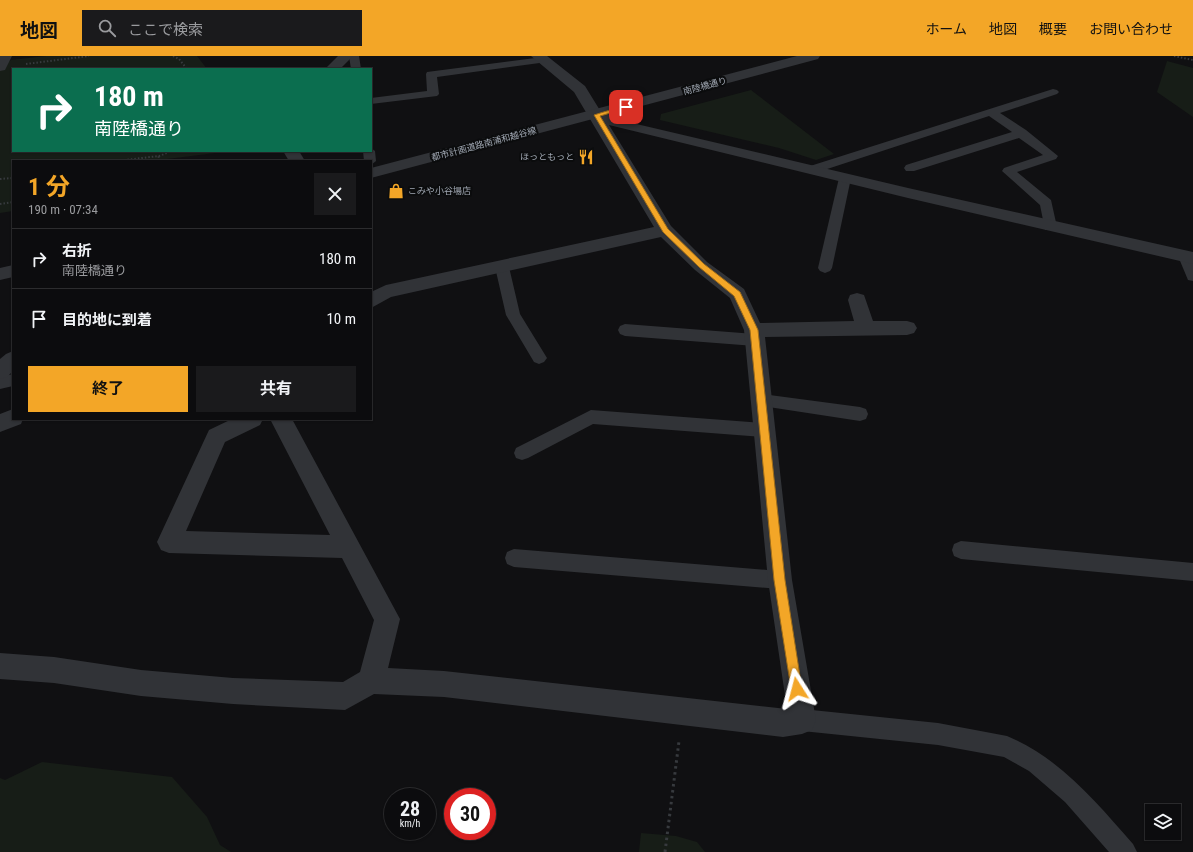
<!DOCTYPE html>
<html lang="ja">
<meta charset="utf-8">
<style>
body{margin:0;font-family:"Roboto Condensed","Noto Sans JP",sans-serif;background:#1a1a1c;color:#f1f3f6;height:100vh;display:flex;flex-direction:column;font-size:15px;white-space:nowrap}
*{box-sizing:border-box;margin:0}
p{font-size:13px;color:#9a9b9e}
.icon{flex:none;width:22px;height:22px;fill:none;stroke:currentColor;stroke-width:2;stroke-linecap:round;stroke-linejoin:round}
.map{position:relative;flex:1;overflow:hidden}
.drawer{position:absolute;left:12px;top:104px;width:360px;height:260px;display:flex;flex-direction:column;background:#0c0c0e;border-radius:0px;box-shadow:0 1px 3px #0004,0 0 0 1px #2c2c2e}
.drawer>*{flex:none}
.hud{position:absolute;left:12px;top:12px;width:360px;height:84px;border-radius:0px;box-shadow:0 1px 3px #0004,0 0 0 1px #2c2c2e;background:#0b6e4f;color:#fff;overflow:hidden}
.controls{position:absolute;left:1145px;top:748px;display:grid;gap:8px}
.controls a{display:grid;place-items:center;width:36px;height:36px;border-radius:0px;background:#0c0c0e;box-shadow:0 1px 3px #0004,0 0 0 1px #2c2c2e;font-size:20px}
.speed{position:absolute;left:384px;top:732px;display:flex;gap:8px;font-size:20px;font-weight:700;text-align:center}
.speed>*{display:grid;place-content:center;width:52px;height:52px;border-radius:50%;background:#0c0c0e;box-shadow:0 1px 3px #0004,0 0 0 1px #2c2c2e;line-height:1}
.speed small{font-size:10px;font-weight:400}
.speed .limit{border:6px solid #d22;background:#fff;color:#111}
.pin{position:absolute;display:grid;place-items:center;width:34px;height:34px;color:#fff;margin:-17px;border-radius:8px;box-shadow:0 2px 6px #0006}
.me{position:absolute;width:44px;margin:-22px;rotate:351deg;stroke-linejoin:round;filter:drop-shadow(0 0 3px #0008)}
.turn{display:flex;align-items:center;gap:14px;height:84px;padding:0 16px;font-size:18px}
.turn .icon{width:52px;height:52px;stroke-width:2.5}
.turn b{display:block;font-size:28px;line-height:34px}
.round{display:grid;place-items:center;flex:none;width:42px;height:42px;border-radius:0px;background:#1a1a1c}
.headline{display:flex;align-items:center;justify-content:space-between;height:68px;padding:0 16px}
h1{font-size:24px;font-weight:700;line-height:30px;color:#f3a627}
.primary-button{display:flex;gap:8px;margin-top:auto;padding:8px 16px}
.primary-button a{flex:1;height:46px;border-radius:0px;background:#f3a627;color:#111;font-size:16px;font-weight:700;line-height:46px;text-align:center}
.primary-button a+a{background:#1a1a1c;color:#f1f3f6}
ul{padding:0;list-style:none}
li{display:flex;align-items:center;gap:12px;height:60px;padding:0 16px;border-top:1px solid #2c2c2e}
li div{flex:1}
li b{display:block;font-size:15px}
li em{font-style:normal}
header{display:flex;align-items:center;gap:24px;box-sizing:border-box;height:56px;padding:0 20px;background:#f3a627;color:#111}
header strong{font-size:19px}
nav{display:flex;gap:22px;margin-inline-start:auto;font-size:14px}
.search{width:280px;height:36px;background:#1a1a1c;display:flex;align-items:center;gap:10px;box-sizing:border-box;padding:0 14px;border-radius:0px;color:#9a9b9e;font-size:15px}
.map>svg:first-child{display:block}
.green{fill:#171d17}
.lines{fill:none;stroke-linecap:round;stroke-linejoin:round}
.path-far1{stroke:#373a3e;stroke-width:2;stroke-dasharray:1.5 2;stroke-linecap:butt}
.path{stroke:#373a3e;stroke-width:3;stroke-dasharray:2.5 3.5;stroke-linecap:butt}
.service{fill:#313337;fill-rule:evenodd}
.minor{fill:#313337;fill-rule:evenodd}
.tertiary{fill:#313337;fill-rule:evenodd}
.route{fill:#f3a627;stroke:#9e6c19}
.labels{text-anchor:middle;stroke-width:4;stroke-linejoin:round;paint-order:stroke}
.far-street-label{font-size:9px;fill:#a1a8b3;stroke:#0b0c0d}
.far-poi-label{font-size:9px;fill:#a1a8b3;stroke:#0b0c0d;text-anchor:end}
</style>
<header>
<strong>地図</strong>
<div class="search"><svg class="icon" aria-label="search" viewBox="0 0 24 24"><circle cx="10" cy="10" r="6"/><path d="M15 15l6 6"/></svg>ここで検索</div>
<nav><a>ホーム</a><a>地図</a><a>概要</a><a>お問い合わせ</a></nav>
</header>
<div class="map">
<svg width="1193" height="796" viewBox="0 0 1193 796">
<rect width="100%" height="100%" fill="#101012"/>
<g class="green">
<path d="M46,0H197L207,13H13V95H231L167,103L166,105H13V155L0,157V11L11,4Z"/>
<path d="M1167,5L1193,12V61L1157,36Z"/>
<path d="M751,34L834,98L816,104L779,92L660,64L661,58Z"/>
<path d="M42,706L172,721L207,761L220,789L231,796H0V722L5,724Z"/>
<path d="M641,777L676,780L697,786L705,796H639Z"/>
</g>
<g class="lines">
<g class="path-far1">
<path d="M173,0L179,3L187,13"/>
<path d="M1174,0L1193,4"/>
<path d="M26,8L89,0"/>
<path d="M117,105L159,100L172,95"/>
<path d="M157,105L159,100"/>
<path d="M0,123L13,122"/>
<path d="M0,148L13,146"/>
</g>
<path class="path" d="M665,796L679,685"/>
<g class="service">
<path d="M349,0H359L361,13H351Z"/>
<path d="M543,1L548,4L547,6L437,21L439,38L437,40L371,48V42L427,35L426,18L427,16Z"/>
<path d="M1053,33L1057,34L1059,36L1057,38L1000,57L1026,74L1058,100L1056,103L1017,116L1051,144L1057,171L1055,174H1045L1040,149L1002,115L1004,112L1043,99L1019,82L914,115H906L904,112L906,109L1012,76L989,60L815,117L811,118L805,114L807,111Z"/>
<path d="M371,92L375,95L376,105L371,109V105H364L363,95H371Z"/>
<path d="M845,118L851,122L832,212L830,215L825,217L820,215L818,212L839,122Z"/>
<path d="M1185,195L1190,197L1193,203V225L1188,224L1178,200L1180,197Z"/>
<path d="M502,206L507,208L509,211L520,258L547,302L544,306L539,308L534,306L506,259L495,211L497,208Z"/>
<path d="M625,268L755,278L760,280L763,284L760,288L755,290L625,280L620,278L618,274L620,270Z"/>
<path d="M13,318V330L0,333V321Z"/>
<path d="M762,338L860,351L866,353L868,358L866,363L860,365L762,350L756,349L754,344L756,339Z"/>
<path d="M591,354L763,367L769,369L771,374L769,379L763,381L593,368L528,402L522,404L516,402L514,397L516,392Z"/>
<path d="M961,485L1193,507V525L961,503L954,500L952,494L954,488Z"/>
<path d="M514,493L780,515L787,518L790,524L787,530L780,533L514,511L507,508L505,502L507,496Z"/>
<path d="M802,653L938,667L1007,680C1060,702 1096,746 1133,788L1137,796H1109L1065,746L1029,715L1004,701L938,689L802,675L794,672L791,664L794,656Z"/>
</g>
<g class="minor">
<path d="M0,0H12L5,14L0,15Z"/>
<path d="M338,0H353L340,13H325Z"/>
<path d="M531,0H547L585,30L601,56L628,66L908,132L1193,196V208L908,142L609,69L671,170L707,206L744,233L760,267L854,265L848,244L850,239L857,237L864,239L873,265H907L914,267L917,272L914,277L907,279L765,281L792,524L816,664L812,674L802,678L783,681L444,641L374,638L345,654L233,648L141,640L54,627L0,623V597L54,601L141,614L233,622L343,626L360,616L374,564L342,502L169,497L161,494L157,486L209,374L232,363H263L260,369L225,386L186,475L330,479L270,363H292L400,563L388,612L444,615L787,653L768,524L744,274L730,242L695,214L661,181L391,241L371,252V236L386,229L654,171L574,36Z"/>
<path d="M13,295V315L7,321L0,323V303L6,298Z"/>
<path d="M13,353V363H23L21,368L0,376V358Z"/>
</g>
<g class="tertiary">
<path d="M797,0H820L818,3L371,122V112Z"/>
<path d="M283,95H299L305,105H289Z"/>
<path d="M13,209V221L0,224V212Z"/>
</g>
</g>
<path class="route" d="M626,49L629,51L628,52L600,60L668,173L704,208L740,236L758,274L785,524L802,633L801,637L797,639L793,637L791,633L774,524L750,274L734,240L699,211L663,176L594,59Z"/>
<defs>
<symbol id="restaurant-bare" viewBox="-9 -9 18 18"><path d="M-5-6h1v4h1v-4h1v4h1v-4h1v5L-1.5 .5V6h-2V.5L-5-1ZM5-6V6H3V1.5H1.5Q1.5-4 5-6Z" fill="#f3a627" stroke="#0b0c0d" stroke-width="2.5" paint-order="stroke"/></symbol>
<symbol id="shop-bare" viewBox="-9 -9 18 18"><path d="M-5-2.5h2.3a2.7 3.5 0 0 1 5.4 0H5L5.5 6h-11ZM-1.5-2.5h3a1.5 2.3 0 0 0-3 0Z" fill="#f3a627" stroke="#0b0c0d" stroke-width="2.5" paint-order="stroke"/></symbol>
</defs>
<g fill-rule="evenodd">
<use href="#restaurant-bare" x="575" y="90" width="22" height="22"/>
<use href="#shop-bare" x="385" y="124" width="22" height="22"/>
</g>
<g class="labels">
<g class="far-street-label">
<text transform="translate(705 30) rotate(-15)" y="3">南陸橋通り</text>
<text transform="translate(484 88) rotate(-15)" y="3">都市計画道路南浦和越谷線</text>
</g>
<g class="far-poi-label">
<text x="574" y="104">ほっともっと</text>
<text x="408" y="138" text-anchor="start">こみや小谷場店</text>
</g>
</g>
</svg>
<div class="controls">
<a><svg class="icon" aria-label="layers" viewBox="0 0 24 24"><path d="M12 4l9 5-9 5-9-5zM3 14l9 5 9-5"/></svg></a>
</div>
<div class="speed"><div>28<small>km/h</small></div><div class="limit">30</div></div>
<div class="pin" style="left:626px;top:51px;background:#d93025"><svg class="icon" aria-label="arrive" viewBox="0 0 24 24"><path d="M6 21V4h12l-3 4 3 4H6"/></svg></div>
<svg class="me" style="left:797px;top:633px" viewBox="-20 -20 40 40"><path d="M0-17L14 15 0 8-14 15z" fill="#f3a627" stroke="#fff" stroke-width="4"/></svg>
<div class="hud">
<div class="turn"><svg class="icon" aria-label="right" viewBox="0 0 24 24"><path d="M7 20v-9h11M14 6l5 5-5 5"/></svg><div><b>180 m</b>南陸橋通り</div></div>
</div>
<section class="drawer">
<div class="headline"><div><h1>1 分</h1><p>190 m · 07:34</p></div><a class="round"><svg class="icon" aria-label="close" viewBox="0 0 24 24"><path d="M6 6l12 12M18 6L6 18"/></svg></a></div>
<ul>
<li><svg class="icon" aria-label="right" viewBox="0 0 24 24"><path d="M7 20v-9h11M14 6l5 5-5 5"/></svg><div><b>右折</b><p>南陸橋通り</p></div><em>180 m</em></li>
<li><svg class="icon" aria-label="arrive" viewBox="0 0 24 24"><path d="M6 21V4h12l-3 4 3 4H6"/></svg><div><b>目的地に到着</b></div><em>10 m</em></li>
</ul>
<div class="primary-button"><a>終了</a><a>共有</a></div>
</section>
</div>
